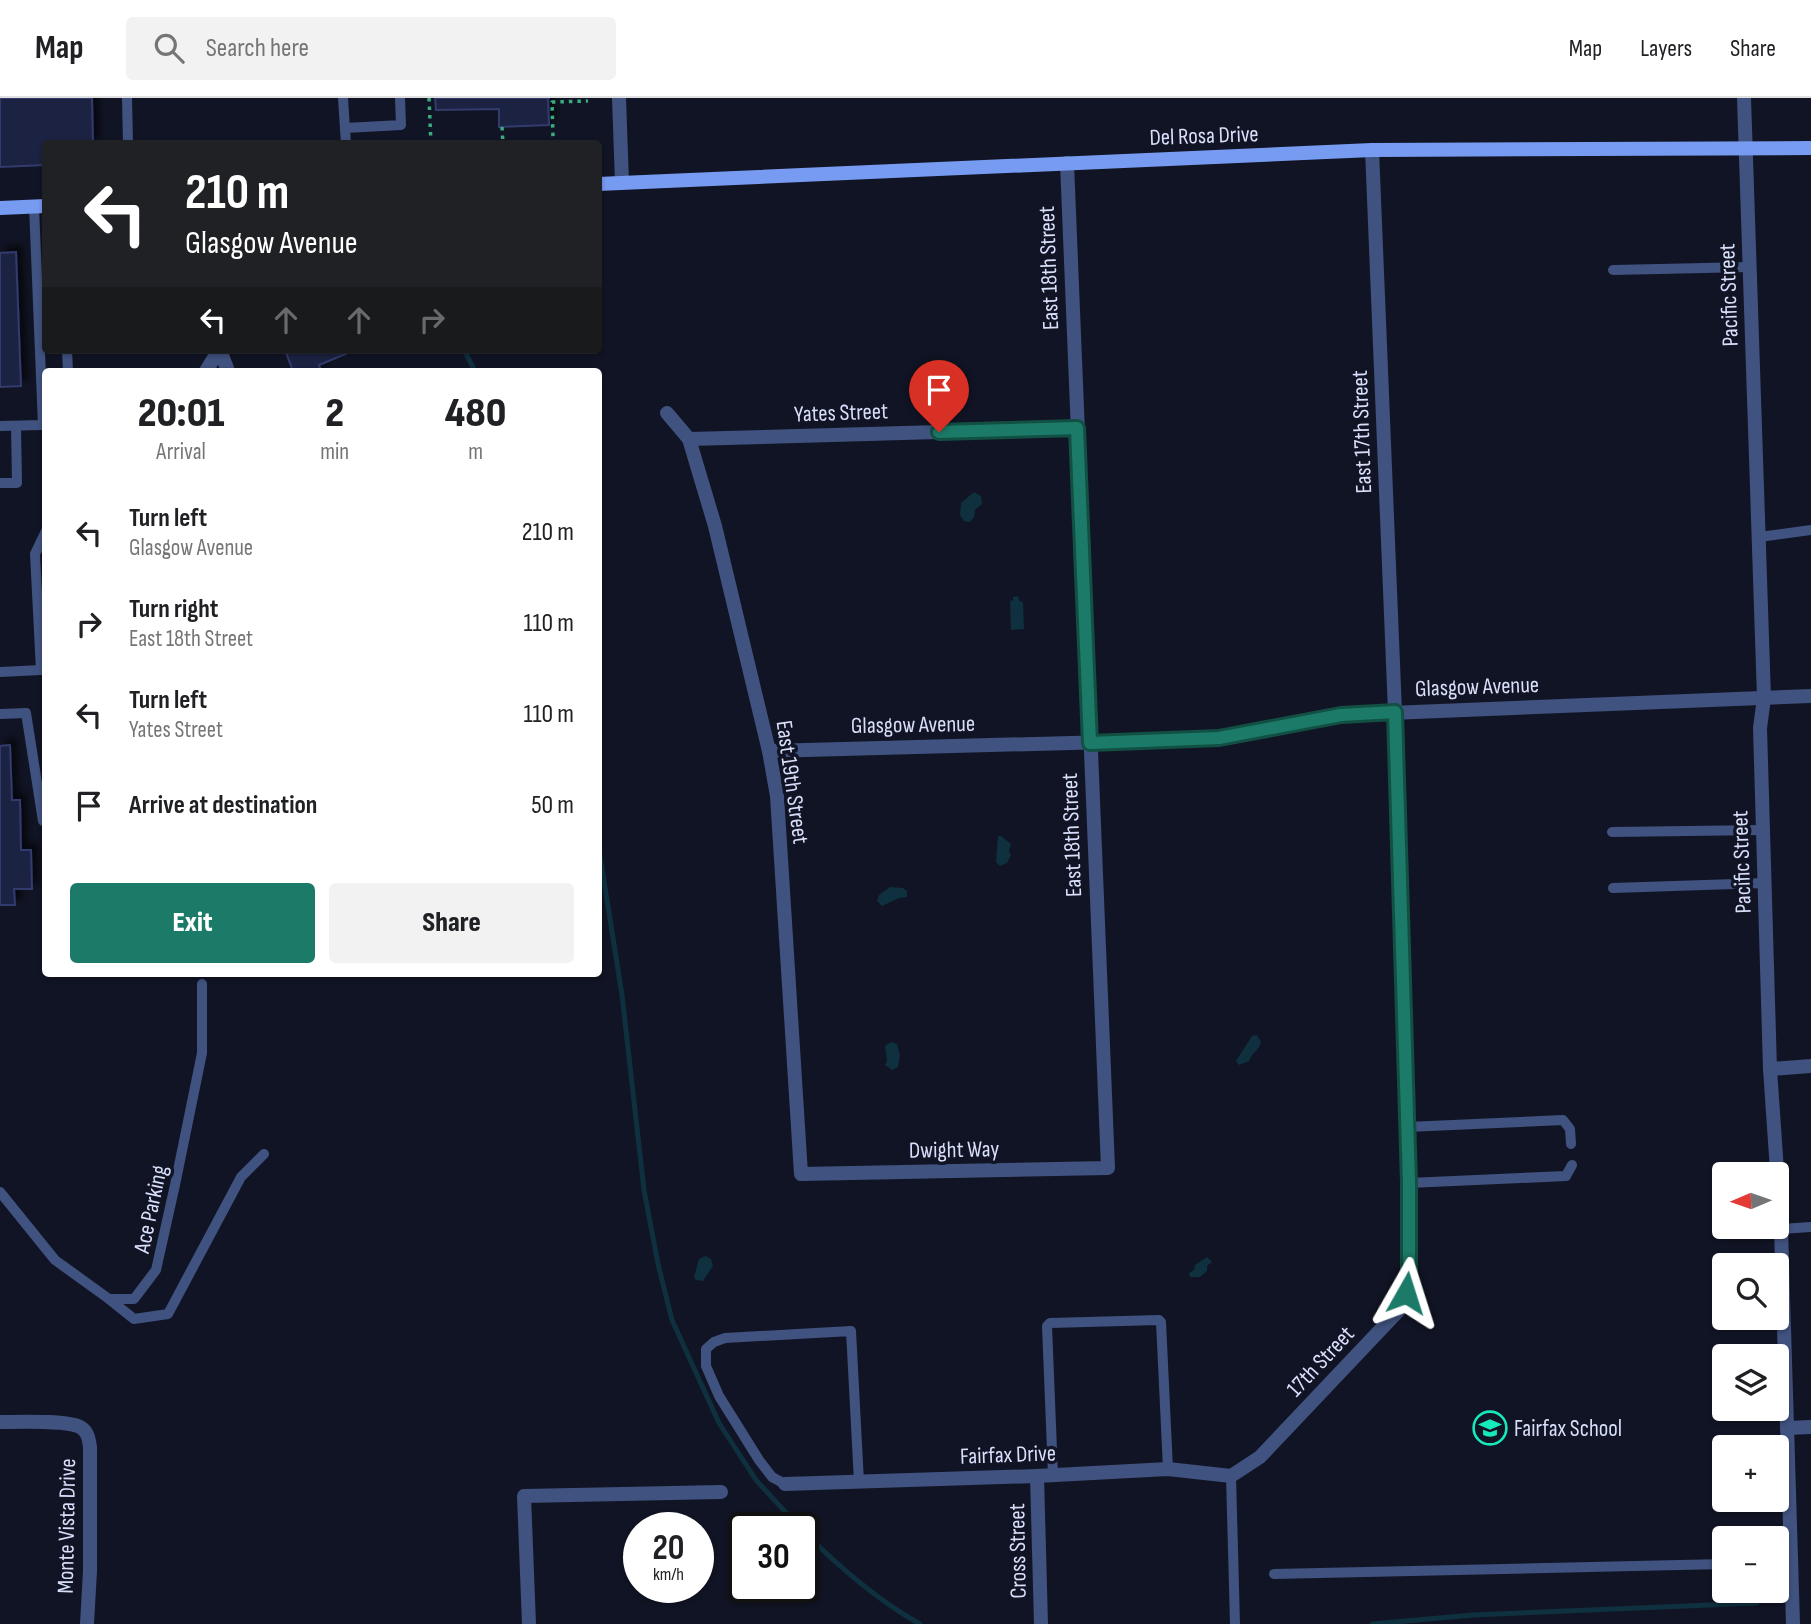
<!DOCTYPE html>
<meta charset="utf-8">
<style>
body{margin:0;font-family:"Sofia Sans Condensed",sans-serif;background:#f2f2f2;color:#202124;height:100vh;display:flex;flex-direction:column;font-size:26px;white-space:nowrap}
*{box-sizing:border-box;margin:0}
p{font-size:23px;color:#757577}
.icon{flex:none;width:38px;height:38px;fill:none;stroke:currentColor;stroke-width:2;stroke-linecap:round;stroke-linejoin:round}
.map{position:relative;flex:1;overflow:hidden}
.side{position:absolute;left:42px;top:270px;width:560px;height:609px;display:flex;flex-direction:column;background:#fff;border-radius:7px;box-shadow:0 2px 5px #0004}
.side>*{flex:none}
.banner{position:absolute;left:42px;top:42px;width:560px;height:214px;border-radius:7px;box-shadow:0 2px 5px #0004;background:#202124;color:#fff;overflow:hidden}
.needle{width:46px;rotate:268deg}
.buttons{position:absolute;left:1712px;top:1064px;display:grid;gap:14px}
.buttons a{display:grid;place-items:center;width:77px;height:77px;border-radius:7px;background:#fff;box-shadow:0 2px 5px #0004;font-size:35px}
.speed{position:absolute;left:623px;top:1414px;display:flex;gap:14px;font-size:35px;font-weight:700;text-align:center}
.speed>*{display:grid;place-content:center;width:91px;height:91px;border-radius:50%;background:#fff;box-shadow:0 2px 5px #0004;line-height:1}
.speed small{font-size:18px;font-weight:400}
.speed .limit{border:4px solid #111;border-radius:10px;background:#fff;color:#111}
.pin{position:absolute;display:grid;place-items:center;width:60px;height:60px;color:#fff;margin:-72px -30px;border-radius:50% 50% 50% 0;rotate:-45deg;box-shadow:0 0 7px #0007}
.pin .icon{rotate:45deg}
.me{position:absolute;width:77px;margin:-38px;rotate:6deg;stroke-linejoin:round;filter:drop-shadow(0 0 5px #0008)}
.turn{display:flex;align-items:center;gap:24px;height:147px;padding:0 28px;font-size:32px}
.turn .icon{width:91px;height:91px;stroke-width:2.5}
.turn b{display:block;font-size:49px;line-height:60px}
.lanes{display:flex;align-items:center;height:66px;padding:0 28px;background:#0003;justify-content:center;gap:35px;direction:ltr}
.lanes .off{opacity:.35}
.eta{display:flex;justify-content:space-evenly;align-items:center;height:119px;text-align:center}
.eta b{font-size:42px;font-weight:800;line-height:49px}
.action{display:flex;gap:14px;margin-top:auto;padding:14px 28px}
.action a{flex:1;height:80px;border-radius:7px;background:#1c7b68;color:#fff;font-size:28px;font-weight:800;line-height:80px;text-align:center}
.action a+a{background:#f2f2f2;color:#202124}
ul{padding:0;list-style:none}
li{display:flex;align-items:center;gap:21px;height:91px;padding:0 28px}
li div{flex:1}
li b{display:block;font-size:26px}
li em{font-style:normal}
header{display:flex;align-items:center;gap:42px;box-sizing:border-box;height:98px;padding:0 35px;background:#fff;border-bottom:2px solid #e0e0e0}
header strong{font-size:33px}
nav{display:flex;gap:38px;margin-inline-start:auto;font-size:24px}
.search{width:490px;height:63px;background:#f2f2f2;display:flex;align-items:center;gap:18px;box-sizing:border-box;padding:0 24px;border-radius:7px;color:#757577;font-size:26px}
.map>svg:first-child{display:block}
.water{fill:#0f303f}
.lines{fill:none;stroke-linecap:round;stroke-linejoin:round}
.stream{stroke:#0f303f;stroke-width:5}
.building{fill:#1f2343;stroke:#333a6d;stroke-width:2;filter:url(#shadow)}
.path{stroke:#3bac82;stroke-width:3.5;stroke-dasharray:3.5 5;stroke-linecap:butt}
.service{stroke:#40527f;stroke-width:10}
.minor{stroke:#40527f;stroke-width:14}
.tertiary{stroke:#40527f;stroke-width:14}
.secondary{stroke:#789bf2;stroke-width:14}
.route-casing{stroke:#125044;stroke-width:18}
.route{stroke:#1c7b68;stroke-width:12}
.labels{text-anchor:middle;stroke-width:7;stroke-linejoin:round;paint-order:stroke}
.street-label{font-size:23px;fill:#d8dffb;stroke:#111424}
.poi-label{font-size:23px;fill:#d8dffb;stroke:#111424;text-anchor:start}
</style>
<header>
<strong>Map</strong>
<div class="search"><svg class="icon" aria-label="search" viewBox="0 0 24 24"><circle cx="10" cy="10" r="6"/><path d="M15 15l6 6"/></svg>Search here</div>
<nav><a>Map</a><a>Layers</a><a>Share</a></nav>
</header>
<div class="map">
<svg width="1811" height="1526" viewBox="0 0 1811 1526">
<defs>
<filter id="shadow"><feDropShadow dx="6" dy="-6" stdDeviation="3.5" flood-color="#0009"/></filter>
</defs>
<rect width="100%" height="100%" fill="#111424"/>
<g class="water">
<path d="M974,394L981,398L982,406L975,412L974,419L970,424L964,423L960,417L961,405Z"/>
<path d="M1018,498L1019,503L1023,504L1024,531L1011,532L1010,503L1013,502V499Z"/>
<path d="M998,738H1001L1011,746L1009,753L1011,757L1007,765L1000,768L996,764Z"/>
<path d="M890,789L903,790L907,793V799L899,800L882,808L877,803L879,797Z"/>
<path d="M1257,937L1261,944C1259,952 1252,955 1249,963L1239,967L1236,963L1252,938Z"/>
<path d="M891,944L897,946L900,957L898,969L892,972L885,967L887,963L885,948Z"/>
<path d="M706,1158L711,1161L713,1168L703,1183L696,1182L694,1179L699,1161Z"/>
<path d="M1207,1159L1212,1164L1207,1168V1173L1200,1179H1190L1189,1175L1194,1172L1195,1167Z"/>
</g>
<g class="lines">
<g class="stream">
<path d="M464,252L475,273"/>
<path d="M598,745L622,897L644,1092L658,1166L672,1222L719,1325L756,1382L800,1430"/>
<path d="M803,1433C838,1468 877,1502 920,1526"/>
<path d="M1372,1526L1473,1517L1757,1505"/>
</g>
</g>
<g class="building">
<path d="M0,0H92L93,46H46V67L0,69Z"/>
<path d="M435,0H550H548L549,27L499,29V11L436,12Z"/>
<path d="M16,154L21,288L0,289V155Z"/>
<path d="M285,252H347L348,255L319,267L321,273H293Z"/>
<path d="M10,647L12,702H20L21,752H31L32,791H14L15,807H0V648Z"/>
</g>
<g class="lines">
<g class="path">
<path d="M429,0L431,46"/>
<path d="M502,29L503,46"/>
<path d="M520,46H536"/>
<path d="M550,46L553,39L552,4L588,3"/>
</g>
<g class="service">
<path d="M127,0L128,46"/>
<path d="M343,0L346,46"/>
<path d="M345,30L401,27L400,0"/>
<path d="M1613,172L1750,169"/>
<path d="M67,252L68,273"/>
<path d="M0,328L43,327L34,108"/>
<path d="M0,385H17L16,328"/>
<path d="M1759,439L1811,432"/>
<path d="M0,574L41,572L35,456L46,433"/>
<path d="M0,616L26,615L43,723"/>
<path d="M1612,734L1763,732"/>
<path d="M1613,790L1765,785"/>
<path d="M1407,1029L1563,1022L1570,1031L1571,1046"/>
<path d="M1409,1085L1566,1078L1572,1067"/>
<path d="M0,1094L55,1162L109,1201H134L156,1172L175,1087L202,955V886"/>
<path d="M1781,1131L1811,1129"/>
<path d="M109,1201L134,1221L168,1216L241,1079L264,1056"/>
<path d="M1053,1377L1047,1228L1050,1225L1159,1222L1161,1224L1168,1371"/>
<path d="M1231,1378L1235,1526"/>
<path d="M785,1386L772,1379L759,1362L719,1298L706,1268V1251L714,1244L725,1240L851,1233L859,1384"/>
<path d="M1776,1464L1790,1463"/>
<path d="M1274,1476L1724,1466"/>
</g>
<g class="minor">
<path d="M220,252L228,273"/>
<path d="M206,273L219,252"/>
<path d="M667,315L689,341L715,428L769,653L777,698L801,1076L1108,1070L1067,65"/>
<path d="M689,341L1078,330"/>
<path d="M769,653L1219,641L1341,617L1811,598"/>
<path d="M1770,971L1811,968"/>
<path d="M0,1324C17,1324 66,1322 80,1329C88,1333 89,1342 90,1349V1473L87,1526"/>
<path d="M1787,1330L1811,1329"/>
<path d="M1037,1378L1041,1526"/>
<path d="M785,1386L1037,1378L1168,1371L1231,1378L1260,1359L1402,1209L1409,1181V1085L1395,614L1372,52"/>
<path d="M529,1526L524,1398L721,1394"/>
</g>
<g class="tertiary">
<path d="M619,0L622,85"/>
<path d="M1744,0L1764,600L1760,630L1770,971L1781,1131L1793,1526"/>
</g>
<g class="secondary">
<path d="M598,86L1372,52L1811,50"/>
<path d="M0,110L46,108"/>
</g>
</g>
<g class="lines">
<defs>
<path id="route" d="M939,334L1077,330L1090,645L1219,640L1341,617L1395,614L1409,1085V1181L1406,1195"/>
</defs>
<use href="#route" class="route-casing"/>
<use href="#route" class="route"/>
</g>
<defs>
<symbol id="school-ring" viewBox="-11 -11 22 22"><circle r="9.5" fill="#111424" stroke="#16e9bc" stroke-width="1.5"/><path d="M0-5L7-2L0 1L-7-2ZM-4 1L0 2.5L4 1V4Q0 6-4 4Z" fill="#16e9bc"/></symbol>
</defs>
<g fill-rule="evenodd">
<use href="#school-ring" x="1471" y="1311" width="38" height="38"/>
</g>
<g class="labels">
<g class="street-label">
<text transform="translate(1204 37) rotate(-2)" y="8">Del Rosa Drive</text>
<text transform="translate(1048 170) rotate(-92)" y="8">East 18th Street</text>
<text transform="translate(1728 197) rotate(-92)" y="8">Pacific Street</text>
<text transform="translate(841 314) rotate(-2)" y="8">Yates Street</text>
<text transform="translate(1361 334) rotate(-92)" y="8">East 17th Street</text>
<text transform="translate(1477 588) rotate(-2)" y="8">Glasgow Avenue</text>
<text transform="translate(913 626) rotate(-1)" y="8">Glasgow Avenue</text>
<text transform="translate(793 684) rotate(82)" y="8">East 19th Street</text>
<text transform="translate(1071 737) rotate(-92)" y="8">East 18th Street</text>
<text transform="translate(1741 764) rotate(-92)" y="8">Pacific Street</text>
<text transform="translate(954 1051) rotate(-1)" y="8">Dwight Way</text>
<text transform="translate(150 1111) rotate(-78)" y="8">Ace Parking</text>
<text transform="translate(1320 1263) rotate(-47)" y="8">17th Street</text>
<text transform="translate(1008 1356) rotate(-2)" y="8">Fairfax Drive</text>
<text transform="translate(66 1428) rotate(-89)" y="8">Monte Vista Drive</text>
<text transform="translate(1017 1453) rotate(-91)" y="8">Cross Street</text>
</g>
<g class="poi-label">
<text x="1514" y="1338">Fairfax School</text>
</g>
</g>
</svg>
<div class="buttons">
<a><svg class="needle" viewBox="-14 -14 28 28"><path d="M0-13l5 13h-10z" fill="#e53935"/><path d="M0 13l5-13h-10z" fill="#757577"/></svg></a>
<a><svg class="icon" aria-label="search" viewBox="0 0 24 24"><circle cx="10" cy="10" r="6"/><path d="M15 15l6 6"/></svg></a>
<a><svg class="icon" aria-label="layers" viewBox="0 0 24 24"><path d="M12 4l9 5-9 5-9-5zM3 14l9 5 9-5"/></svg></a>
<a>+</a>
<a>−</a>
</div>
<div class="speed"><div>20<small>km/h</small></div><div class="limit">30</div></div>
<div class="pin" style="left:939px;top:334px;background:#d93025"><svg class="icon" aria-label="arrive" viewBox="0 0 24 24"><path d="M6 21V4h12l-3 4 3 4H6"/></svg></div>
<svg class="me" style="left:1406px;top:1195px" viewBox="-20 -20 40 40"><path d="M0-17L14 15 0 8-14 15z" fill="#1c7b68" stroke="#fff" stroke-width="4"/></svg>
<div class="banner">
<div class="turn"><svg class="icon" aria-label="left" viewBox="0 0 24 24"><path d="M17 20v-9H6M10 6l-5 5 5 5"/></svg><div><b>210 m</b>Glasgow Avenue</div></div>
<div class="lanes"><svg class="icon" aria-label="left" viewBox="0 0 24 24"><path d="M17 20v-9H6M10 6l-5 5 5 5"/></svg><svg class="icon off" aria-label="ahead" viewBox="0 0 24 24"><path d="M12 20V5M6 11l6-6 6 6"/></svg><svg class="icon off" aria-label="ahead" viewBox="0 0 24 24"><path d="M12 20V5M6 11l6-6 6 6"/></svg><svg class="icon off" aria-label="right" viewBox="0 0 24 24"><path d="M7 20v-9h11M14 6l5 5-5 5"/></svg></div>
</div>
<section class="side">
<div class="eta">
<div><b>20:01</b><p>Arrival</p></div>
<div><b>2</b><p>min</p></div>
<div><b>480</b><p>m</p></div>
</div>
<ul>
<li><svg class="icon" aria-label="left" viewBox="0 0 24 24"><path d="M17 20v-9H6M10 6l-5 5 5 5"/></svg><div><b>Turn left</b><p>Glasgow Avenue</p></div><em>210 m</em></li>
<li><svg class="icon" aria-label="right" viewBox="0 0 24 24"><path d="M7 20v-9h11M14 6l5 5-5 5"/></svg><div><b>Turn right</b><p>East 18th Street</p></div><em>110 m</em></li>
<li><svg class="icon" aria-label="left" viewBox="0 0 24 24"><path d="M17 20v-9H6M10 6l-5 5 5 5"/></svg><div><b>Turn left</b><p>Yates Street</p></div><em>110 m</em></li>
<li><svg class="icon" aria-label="arrive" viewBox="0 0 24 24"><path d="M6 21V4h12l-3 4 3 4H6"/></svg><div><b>Arrive at destination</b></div><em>50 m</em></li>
</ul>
<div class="action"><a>Exit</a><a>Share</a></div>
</section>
</div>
